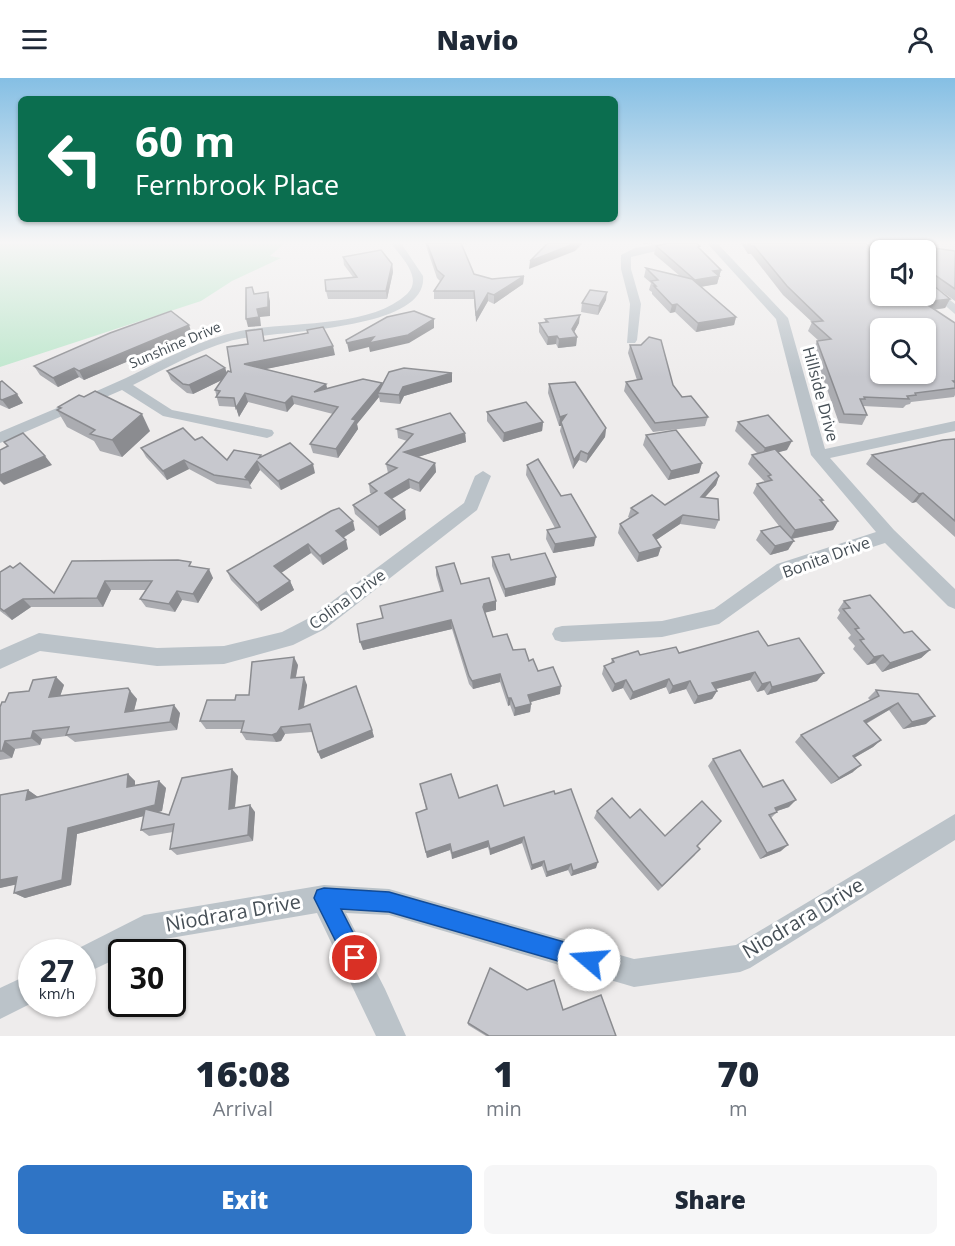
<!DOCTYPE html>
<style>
body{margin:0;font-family:"Open Sans",sans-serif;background:#f6f6f7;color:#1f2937;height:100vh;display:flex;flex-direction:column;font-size:22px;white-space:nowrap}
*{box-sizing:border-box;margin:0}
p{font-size:20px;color:#747a83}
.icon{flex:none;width:33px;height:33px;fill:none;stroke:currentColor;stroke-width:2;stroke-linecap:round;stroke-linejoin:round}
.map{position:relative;height:958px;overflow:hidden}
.details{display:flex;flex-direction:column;background:#fff;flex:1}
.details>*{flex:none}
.hud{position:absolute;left:18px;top:18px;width:600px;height:126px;border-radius:9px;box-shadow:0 2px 4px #0004;background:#0b6e4f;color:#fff;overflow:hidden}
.tools{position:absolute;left:870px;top:162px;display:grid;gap:12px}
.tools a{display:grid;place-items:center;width:66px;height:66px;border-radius:9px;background:#fff;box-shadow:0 2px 4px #0004;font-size:30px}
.speed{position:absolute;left:18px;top:861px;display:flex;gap:12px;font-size:30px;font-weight:700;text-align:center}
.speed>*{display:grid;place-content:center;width:78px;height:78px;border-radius:50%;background:#fff;box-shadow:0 2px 4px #0004;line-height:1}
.speed small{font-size:15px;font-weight:400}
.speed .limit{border:3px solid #111;border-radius:9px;background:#fff;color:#111}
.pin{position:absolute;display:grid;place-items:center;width:51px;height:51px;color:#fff;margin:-26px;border:3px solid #fff;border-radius:50%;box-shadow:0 2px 6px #0007}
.me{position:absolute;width:66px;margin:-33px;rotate:288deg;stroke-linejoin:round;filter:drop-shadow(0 0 4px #0008)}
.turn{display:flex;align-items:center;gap:21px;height:126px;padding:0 18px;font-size:27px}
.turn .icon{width:78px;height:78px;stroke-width:2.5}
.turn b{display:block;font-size:42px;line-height:51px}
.eta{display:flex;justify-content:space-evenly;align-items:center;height:102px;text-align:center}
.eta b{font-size:36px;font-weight:800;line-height:42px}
.action{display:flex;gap:12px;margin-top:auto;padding:12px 18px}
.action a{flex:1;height:69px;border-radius:9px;background:#2f74c5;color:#fff;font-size:24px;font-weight:800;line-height:69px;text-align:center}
.action a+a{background:#f6f6f7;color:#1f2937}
header{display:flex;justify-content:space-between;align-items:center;height:78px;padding:0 18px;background:#fff;font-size:27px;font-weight:800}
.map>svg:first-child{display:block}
.green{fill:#bee7cd}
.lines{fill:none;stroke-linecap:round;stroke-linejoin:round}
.street{fill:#bbc3c9;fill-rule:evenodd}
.wall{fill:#abacb1}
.shaded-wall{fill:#8b8c90}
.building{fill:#c7c8ce;stroke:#8b8c90;stroke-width:1.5;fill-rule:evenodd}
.route{fill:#1a73e8;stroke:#114b97;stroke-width:1.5}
.labels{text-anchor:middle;stroke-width:6;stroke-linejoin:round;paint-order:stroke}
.far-street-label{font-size:14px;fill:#464f56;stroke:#fff}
.street-label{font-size:16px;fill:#464f56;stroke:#fff}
.near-street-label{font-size:20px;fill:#464f56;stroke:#fff}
</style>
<header><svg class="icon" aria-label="menu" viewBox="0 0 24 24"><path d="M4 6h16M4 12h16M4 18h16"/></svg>Navio<svg class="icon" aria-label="person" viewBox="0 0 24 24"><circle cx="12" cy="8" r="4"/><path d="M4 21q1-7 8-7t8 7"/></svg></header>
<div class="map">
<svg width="955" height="958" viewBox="0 0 955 958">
<rect width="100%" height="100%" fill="#eeecec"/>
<path class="green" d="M0,165H285L270,178L281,180L232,203L201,223L0,289Z"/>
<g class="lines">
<g class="street">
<path d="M391,165H401L423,198C429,255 268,252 230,263C196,273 165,291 133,307L172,332L272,352L274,355L272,358L267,360L163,338L122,312L0,365V354C42,336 84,319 126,300C163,282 199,262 240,253C287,243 370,251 407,216C424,200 400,178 391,165Z"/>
<path d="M666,165H690L631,179V191L641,226L637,262L635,265H627L630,226L621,191V177L635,170Z"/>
<path d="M707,165H717L788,240L825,371L955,343V353L830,380L894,452L955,511V531L948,528L885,465L789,496L719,546L662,559L562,564L555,562L552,556L555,550L562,548L662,543L714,531L777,486L876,454L811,377L776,241Z"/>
<path d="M876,165H887L893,172H883Z"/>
<path d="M926,203L955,226V236L926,211Z"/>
<path d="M483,393L491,398L477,432L325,551L293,567L224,586L157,588L40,573L0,591V572L39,555L157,570L224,568L282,554L311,539L464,425L475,398Z"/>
<path d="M955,736V762L750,890L740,894L634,909L389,837L346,835L385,911L406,958H376L317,835L147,864L127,874H122V878L82,897V874H71L144,837L324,807L389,811L634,881L736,867Z"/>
<path d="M32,895V925L0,941V910Z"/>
</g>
</g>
<g class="wall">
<path d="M425,165H471L461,166L474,196L492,201L524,198L523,206L494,226L488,223L476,244L474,221H434V213L440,203L437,200Z"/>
<path d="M741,165H866L880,218H926V172H893L894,170L890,165H923L927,169L955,173V223L937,210L950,221L945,230L934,232L955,245V317L954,319L911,324L910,326L906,327L903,330L863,328L867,337L862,347L839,345L813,272L817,263H819L808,253L812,244L783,217L751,176H748Z"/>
<path d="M656,168L700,171L721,192L717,206L701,209L736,239L734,247L696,254L675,234L670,235L652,216V214L649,212L651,205L644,199L646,190L680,198L654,176Z"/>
<path d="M343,179L392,186L393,194L387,221H328L326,213L353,199L344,187Z"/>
<path d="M606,222L598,237L581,234L582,225Z"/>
<path d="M545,241L579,245L574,254L577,259L576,268L558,270L556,266L547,267L539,254V245L545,244Z"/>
<path d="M307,252L335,277L265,291L326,306L327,311L382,308L452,295V304L404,318L400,326L380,324L379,319L357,346L358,351L338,380L313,375L310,366L333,336L294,326L287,334L248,324L239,339L236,329L219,328L215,312L222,302L193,316L187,315L171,302L167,293L225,290L227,295L231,294L248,266L307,255Z"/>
<path d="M192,256L84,302L79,299L58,309L40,297L34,288Z"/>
<path d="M630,267L673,307L682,319L708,339L705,348L653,354L624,313L626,304L637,302L628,275Z"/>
<path d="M0,304L23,325L9,331L0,327Z"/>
<path d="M549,306L606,350L605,359L586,385L579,382L573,391L560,353L561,348H559L548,315Z"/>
<path d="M58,329L150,353L122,379L100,373L94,363L67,349L57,332L59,331Z"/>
<path d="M487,334L543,344L542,353L503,364L487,343Z"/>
<path d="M738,344L787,372L778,374L823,422L822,425L838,443L833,452L792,461L788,472L770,477L756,462L761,453L779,448L753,415L757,406L765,404L748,386L752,377L757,375L735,353Z"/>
<path d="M397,351L465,355L466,364L418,379L435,385L436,394L420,414L410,410L392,421L406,441L380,458L355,436L353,427L372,416L370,415L369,406L388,395L386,386L407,363L398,360Z"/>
<path d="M646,357L702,385L699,395L668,402L643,367Z"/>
<path d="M955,361V459L916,424L912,425L866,386L872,377Z"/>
<path d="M195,362L227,382L262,378L315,395L281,412L260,392L250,407L252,411L217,406L189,391L167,402L146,379L141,370Z"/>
<path d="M527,387L561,418L594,468L553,475L546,461L547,452L555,450L526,397Z"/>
<path d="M719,398L716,407L705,419L719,442L715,451L680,446L656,462L661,469L658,478L637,484L618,455L620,446L630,440L628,439L631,430L665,427Z"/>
<path d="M355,452L343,460L348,471L323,487L311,475L281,495L290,503L294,512L261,533L231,502L227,493Z"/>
<path d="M492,479L511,482L556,499L555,507L505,519L492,488Z"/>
<path d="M72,483L194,489L213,500L198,525L182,522L175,534L146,529L140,521L146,512H111L103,529H31L12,542L0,533V494L13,490L54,515Z"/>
<path d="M436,489L461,506L496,523V532L485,534L493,559L529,583L560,616L530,624L531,626L530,634L514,638L510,627L508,628L500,604L473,611L469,606L452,551L363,572L383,540L380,528L441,514L436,497Z"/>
<path d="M844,523L904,555L930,572L921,580L882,594L875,585L867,587L853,571L855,568L848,560L851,557L837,540L840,535L838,532Z"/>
<path d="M768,568L817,603L767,617L764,612L757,614L750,602L716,611L717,613L712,621L694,626L686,611L669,616L666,609L630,622L623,610L612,614L602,596L604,588L611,585L612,581L679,575Z"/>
<path d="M298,587L296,599L307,607L304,629L372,652L374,659L321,681L318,674L312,654L285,656L281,663L276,664L246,662L241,654L242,651H206L200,643L235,622L249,617Z"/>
<path d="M56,599L64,607L60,618L128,610L137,621L134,632L180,635L177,652L75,664L67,658L42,661L40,667L15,671L12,680L0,682V629L5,624L29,613Z"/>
<path d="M876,612L918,616L926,646L903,651L889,632L866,646L881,662L873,669L854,680L853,694L831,706L795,664L801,657L870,622L868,620Z"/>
<path d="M713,681L763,709L789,729L777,733V734L771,740L781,773L760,781L708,688Z"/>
<path d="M128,696L135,703V707L159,703L166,710L162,733L158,734L169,737L238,698L235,730L255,734L253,763L177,777L170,771L173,754L149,758L141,752L144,738L77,756L71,807L25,820L14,815L16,806L0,810L28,712L38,719Z"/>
<path d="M420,706L459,720L504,728L596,790L571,798L568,792L546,799L542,788L531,792L522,765L490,777L488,769L452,781L450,772L427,780L416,735L426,731Z"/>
<path d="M597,733L630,740L665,758L697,769L695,777L658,813L594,740Z"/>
<path d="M563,932L616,958H486L468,947V945Z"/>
</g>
<g class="shaded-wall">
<path d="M576,165H583L575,173L529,191L530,183Z"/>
<path d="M644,165H660L643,166Z"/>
<path d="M392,186L393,194L387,221L386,213Z"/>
<path d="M721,192L717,206L693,210L695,202L713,193Z"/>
<path d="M524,198L523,206L494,226V217Z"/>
<path d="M268,214L270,223V238L260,239L261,248L248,249L246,241L257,231Z"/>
<path d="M607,214L606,222L598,237L599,228Z"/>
<path d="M488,215V223L476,244V236Z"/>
<path d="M950,221L945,230L918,233L923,224Z"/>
<path d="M677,226L675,234L670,235L672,227Z"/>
<path d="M580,237L579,245L571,260L572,251Z"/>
<path d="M736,239L734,247L696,254L698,245Z"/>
<path d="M434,241V250L409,265L370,274L369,269L349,274L347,265Z"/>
<path d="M189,247L192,256L84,302L79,293Z"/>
<path d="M557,258L556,266L547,267L548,259Z"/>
<path d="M577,259L576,268L558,270L559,261Z"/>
<path d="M333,268L335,277L247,295L244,286Z"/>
<path d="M74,290L79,299L58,309L53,300Z"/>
<path d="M225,290L228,299L193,316L189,307Z"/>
<path d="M452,295V304L404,318L400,326L399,317L403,309Z"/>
<path d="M382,305L383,314L378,315L379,319L357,346L358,351L338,380L336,371L352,341Z"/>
<path d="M326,306L328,314H314Z"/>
<path d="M245,315L248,324L239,339L236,330Z"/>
<path d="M17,316L23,325L9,331L2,322Z"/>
<path d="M292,318L294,326L287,334L285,325Z"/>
<path d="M142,336L150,353L122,379L112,362Z"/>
<path d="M566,337L561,344V348H559L560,339Z"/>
<path d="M543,344L542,353L503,364L504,355Z"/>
<path d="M606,350L605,359L586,385L588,376Z"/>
<path d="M465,355L466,364L405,383L404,374Z"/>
<path d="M792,363L787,372L761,379L765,370Z"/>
<path d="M581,373L579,382L573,391L574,382Z"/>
<path d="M45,378L52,387L4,407L0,403V397Z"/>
<path d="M184,382L189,391L167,402L163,393Z"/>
<path d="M257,383L260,392L250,407L248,402L245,399Z"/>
<path d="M435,385L436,394L420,414L419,405Z"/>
<path d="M702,385L699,395L668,402L671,393Z"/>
<path d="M313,386L315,395L281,412L278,403Z"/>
<path d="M719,398L716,407L697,428L701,419Z"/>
<path d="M409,401L410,410L386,424L385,415Z"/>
<path d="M923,415L916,424L912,425L919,416Z"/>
<path d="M405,432L406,441L380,458L378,449Z"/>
<path d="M683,437L680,446L650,466L653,457Z"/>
<path d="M353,443L355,452L339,462L336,453Z"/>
<path d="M838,443L833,452L790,461L795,452Z"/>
<path d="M596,459L594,468L553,475L555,466Z"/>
<path d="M346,462L348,471L323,487L320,478Z"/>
<path d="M794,463L788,472L770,477L775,468Z"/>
<path d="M308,466L311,475L278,497L274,488Z"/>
<path d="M661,469L658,478L637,484L639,475Z"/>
<path d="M209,491L213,500L198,525L193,516Z"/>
<path d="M556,499L555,507L505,519V511Z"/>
<path d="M105,503L111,512L103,529L97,520Z"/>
<path d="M290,503L294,512L261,533L257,525Z"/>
<path d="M177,513L182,522L175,534L169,526Z"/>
<path d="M23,521L31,529L12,542L4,533Z"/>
<path d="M496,523V532L484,535V526Z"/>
<path d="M451,542L452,551L363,572L360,564Z"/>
<path d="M930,572L921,580L882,594L890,585Z"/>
<path d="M883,577L875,585L867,587L874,579Z"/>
<path d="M294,579L298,587L294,608L291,600Z"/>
<path d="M755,594L750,602L708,613L712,605Z"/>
<path d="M824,595L817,603L767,617L772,609Z"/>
<path d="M500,596V604L473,611L472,603Z"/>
<path d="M56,599L64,607L57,627L49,619Z"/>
<path d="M304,599L307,607L302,639L299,631Z"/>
<path d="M669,601L666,609L630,622L633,614Z"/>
<path d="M626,602L623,610L612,614L615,606Z"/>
<path d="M690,603L686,611L669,616L673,608Z"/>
<path d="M770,604L764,612L757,614L762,606Z"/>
<path d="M561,608L560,616L527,625L528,617Z"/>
<path d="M130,613L137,621L132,641L125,634Z"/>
<path d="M717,613L712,621L694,626L698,618Z"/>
<path d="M508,620H511L510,627L508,628Z"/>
<path d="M898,625L889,632L856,651L864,643Z"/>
<path d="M531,626L530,634L514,638L515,630Z"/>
<path d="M174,627L180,635L177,652L170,644Z"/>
<path d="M935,638L926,646L903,651L912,644Z"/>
<path d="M281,649L285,656L281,663L276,664L272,657Z"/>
<path d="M372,652L374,659L321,681L318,674Z"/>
<path d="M33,653L42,661L40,667L31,660Z"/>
<path d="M881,662L873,669L845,685L853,678Z"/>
<path d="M5,663L15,671L12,680L2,673Z"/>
<path d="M861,687L853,694L831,706L839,700Z"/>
<path d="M232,691L238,698L234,737L229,731Z"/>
<path d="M128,696L135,703V715L127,709Z"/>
<path d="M159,703L166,710L162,733L77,756L71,807L25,820L14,815L68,750Z"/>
<path d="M28,712L38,719L36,729L26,722Z"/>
<path d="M796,722L789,729L768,736L775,730Z"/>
<path d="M250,727L255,734L253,763L248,757Z"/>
<path d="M524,759L522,765L490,777V771Z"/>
<path d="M488,763V769L452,781V775Z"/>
<path d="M450,766V772L427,780L426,774Z"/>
<path d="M788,767L781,773L760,781L767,775Z"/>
<path d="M544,783L542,788L531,792L532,787Z"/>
<path d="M598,784L596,790L571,798L573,793Z"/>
<path d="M571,786L568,792L546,799L547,794Z"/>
<path d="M17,799L28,804L0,810V802Z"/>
</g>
<g class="building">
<path d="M427,165H461L474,196L492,201L524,198L494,217L488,215L476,236L474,213H434L444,198L437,192Z"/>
<path d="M548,165H576L530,183Z"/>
<path d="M669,165H696L700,168L698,169L721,192L713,193L719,198L695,202L656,168Z"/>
<path d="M749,165H866L880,182V218H926V172H893H898L896,166L898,165H923L927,169L955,173V211L929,193V204L950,221L923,224L955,245V303H953L955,305V310L915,315L916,317L907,318L909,321L864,319L865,321H860L867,337L844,336L817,263L831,261L812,244L823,243L787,208L754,168H751ZM880,250H926V296H880Z"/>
<path d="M381,172L392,186L386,213H326L325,202L357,199L343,179Z"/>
<path d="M646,190L692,201L736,239L698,245L677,226L672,227L654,208H656L651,203L658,202Z"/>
<path d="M252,209L254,216L268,214V229L257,231L259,239L246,241V210Z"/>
<path d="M590,212L607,214L599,228L582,225Z"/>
<path d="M171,233L189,247L79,293L74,290L53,300L34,288L110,255Z"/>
<path d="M414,233L434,241L408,257L369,265L374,259L347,265L346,262L387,239Z"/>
<path d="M580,237L572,251L577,259L559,261L557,258L548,259L539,245L548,244L545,241Z"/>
<path d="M323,249L333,268L244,286L326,306L314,314L363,301L382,305L352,341L356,342L336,371L310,366L338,329L292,318L285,325L245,315L236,330L234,320L216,319L220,313L215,312L228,293L231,294L227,269L248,266L246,253L262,251L264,263L308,255L307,252Z"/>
<path d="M649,259L661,262L673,307L682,319L691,318L708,339L655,345L626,304L642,301L630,267H641Z"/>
<path d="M206,277L225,290L189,307L183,306L167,293Z"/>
<path d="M404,290L452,295L403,309L399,317L378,315L389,294Z"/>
<path d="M2,303L17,316L2,322L0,321V304Z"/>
<path d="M575,304L606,350L588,376L581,373L574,382L561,344L566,337L560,339L549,306Z"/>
<path d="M95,313L142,336L112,362L90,356L95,352L57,332L61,330L58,329L79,317L84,319Z"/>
<path d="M526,324L543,344L504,355L487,334Z"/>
<path d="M450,335L465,355L404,374L435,385L419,405L409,401L385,415L405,432L378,449L353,427L377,413L369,406L397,390L386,386L413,356L397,351Z"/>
<path d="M768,337L792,363L765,370L738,344Z"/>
<path d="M183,350L195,362L202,359L227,382L234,372L261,377L259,380L290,365L313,386L278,403L257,383L245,399L248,402L214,397L184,382L163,393L141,370Z"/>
<path d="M676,352L702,385L671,393L646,357Z"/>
<path d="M23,355L45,378L0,397V372L8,368L4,364Z"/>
<path d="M955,361V443L923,415L919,416L872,377L943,362Z"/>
<path d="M775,371L823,422H820L838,443L795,452L757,406L772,402L768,398L771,397L752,377Z"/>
<path d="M538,381L561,418L571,416L596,459L555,466L547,452L560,449L527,387Z"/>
<path d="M716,394L719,398L701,419L718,421L719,442L683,437L653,457L661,469L639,475L620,446L638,435L631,430L652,417L665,427Z"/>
<path d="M339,430L353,443L336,453L346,462L320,478L308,466L274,488L290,503L257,525L227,493L331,433Z"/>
<path d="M780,448L794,463L775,468L761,453Z"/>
<path d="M545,475L556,499L505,511L492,479L509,476L511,482Z"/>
<path d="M178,482L191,484L189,488L209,491L193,516L177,513L169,526L140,521L152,503H105L97,520L23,521L4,533L0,530V494L10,488L13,490L20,485L54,515L72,483Z"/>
<path d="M454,485L461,506L489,500L496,523L484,526L483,529L493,559L507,556L513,572L525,571L529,583L533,581L538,593L553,589L561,608L528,617L531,626L515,630L511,620H508L500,596L472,603L469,598L451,542L360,564L357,546L383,540L380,528L443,513L436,489Z"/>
<path d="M870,517L904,555L912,553L930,572L890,585L883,577L874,579L860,562L864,561L855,551L859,550L843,531L850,530L844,523Z"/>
<path d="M758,553L768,568L799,560L824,595L772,609L770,604L762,606L755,594L712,605L717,613L698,618L690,603L673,608L669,601L633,614L626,602L615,606L604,588L614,584L612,581L638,573L640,577L676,569L679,575Z"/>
<path d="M294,579L291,600L304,599L299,631L356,608L372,652L318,674L310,646L281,649L277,655L272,657L241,654L244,643H200L207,622H235L236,617H249L252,584Z"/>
<path d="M56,599L49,619L128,610L130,613L125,634L174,627L170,644L66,657L69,649L33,653L31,660L5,663L2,673H0V629L2,624H5L9,615L29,613L33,602Z"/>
<path d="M876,612L918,616L935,638L912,644L898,625L864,643L881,662L853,678L861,687L839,700L801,657L879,618Z"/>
<path d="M740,672L763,709L783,702L796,722L775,730L777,734L769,737L788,767L767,775L713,681Z"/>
<path d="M232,691L229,731L250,727L248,757L170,771L174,746L141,752L145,731L169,737L182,700Z"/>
<path d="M128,696L127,709L159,703L155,727L68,750L62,802L14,815L17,799L0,802V717L28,712L26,722Z"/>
<path d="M451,696L459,720L497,707L504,728L554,713L555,716L571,711L598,784L573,793L571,786L547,794L544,783L532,787L524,759L490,771L488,763L452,775L450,766L426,774L416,735L427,731L420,706Z"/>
<path d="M612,720L630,740L640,731L665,758L702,723L721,743L697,768L700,771L662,808L597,733Z"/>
<path d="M490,890L527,912L554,902L563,932L601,917L616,958H489L468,945Z"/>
</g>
<linearGradient id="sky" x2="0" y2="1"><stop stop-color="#85bfe4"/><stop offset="0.55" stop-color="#f7f6f6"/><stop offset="1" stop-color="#f7f6f6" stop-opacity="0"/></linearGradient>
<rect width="955" height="299" fill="url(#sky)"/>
<path class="route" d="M324,810L389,814L589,871L596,874L600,882L596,889L589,892L389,834L341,831L366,880L363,888L355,891L348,888L314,820L317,812Z"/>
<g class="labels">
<g class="far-street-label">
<text transform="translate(175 267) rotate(-23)" y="5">Sunshine Drive</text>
</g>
<g class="street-label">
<text transform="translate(821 316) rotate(75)" y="6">Hillside Drive</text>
<text transform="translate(826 479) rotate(-20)" y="6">Bonita Drive</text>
<text transform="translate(347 521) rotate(-36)" y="6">Colina Drive</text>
</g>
<g class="near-street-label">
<text transform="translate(233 835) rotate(-10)" y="7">Niodrara Drive</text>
<text transform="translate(803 840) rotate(-31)" y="7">Niodrara Drive</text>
</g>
</g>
</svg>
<div class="tools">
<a><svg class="icon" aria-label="sound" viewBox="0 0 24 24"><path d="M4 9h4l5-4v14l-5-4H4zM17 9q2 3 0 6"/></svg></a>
<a><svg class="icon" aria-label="search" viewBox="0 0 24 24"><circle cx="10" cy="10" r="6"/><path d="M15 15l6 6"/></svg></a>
</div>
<div class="speed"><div>27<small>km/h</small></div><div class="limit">30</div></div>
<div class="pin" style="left:355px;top:880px;background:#d93025"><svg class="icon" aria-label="arrive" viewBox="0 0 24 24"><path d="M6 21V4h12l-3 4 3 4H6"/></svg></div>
<svg class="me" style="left:589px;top:882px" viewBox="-20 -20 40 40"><circle r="19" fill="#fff"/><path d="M0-13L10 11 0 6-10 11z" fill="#1a73e8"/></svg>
<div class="hud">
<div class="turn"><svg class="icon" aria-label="left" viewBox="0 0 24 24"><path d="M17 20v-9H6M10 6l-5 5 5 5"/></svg><div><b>60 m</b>Fernbrook Place</div></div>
</div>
</div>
<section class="details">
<div class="eta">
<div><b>16:08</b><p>Arrival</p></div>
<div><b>1</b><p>min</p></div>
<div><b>70</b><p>m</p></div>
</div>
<div class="action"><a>Exit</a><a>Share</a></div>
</section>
